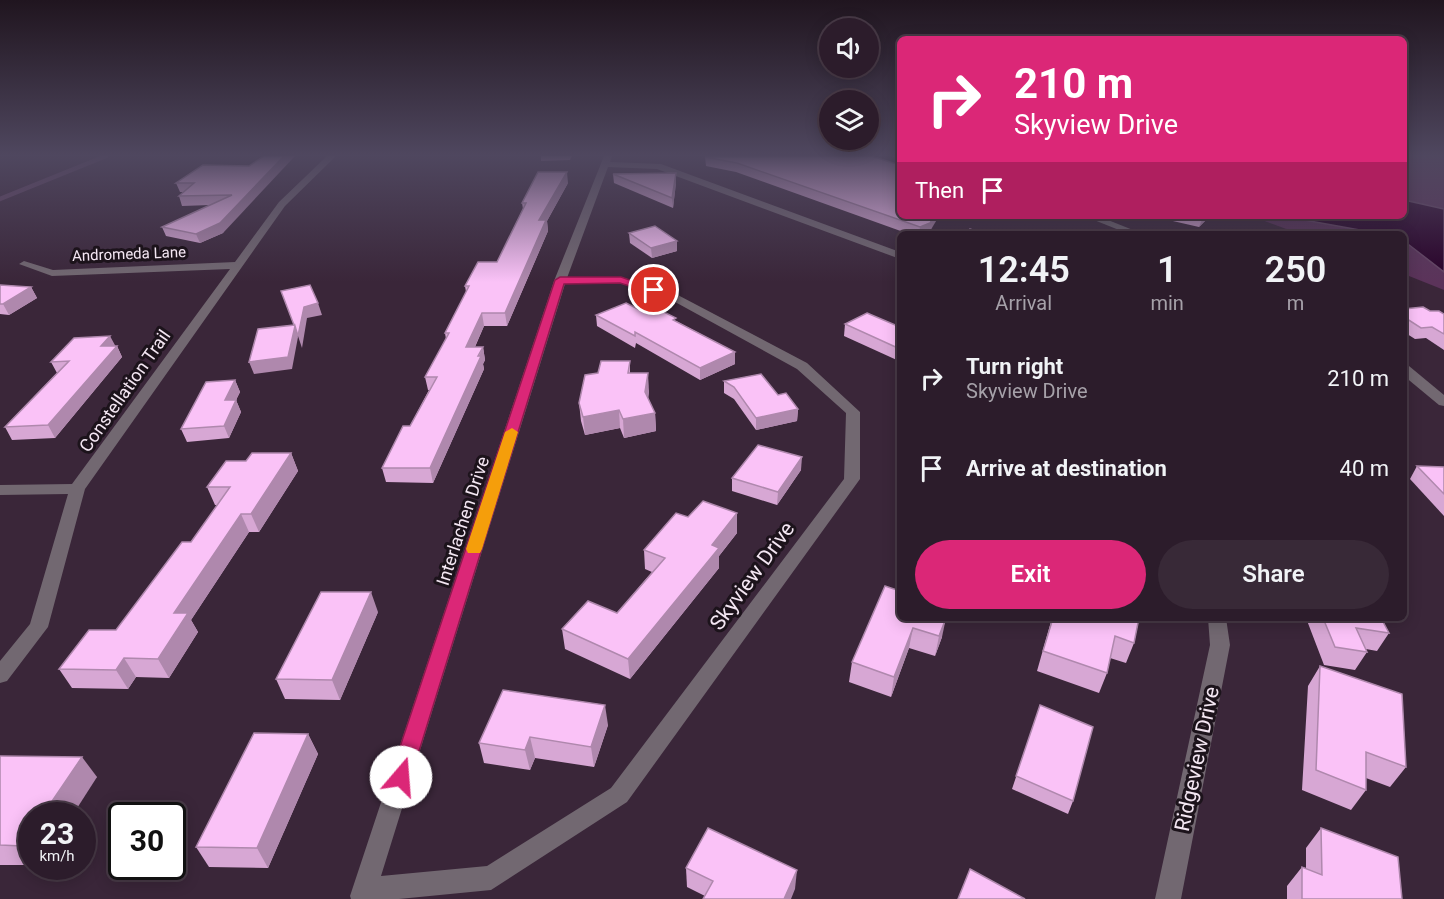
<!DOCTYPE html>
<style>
body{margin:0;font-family:Roboto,sans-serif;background:#382937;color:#f1f3f6;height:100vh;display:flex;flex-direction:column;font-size:22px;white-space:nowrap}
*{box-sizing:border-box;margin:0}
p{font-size:20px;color:#a6a1a9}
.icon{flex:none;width:33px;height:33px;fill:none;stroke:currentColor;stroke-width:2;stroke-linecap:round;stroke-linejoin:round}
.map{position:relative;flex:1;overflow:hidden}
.details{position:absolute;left:897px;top:231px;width:510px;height:390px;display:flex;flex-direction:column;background:#2c1c2b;border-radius:9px;box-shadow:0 3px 15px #0003,0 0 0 2px #483a47}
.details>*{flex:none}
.banner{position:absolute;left:897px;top:36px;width:510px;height:183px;border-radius:9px;box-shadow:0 3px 15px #0003,0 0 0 2px #483a47;background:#db2777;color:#fff;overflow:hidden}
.fabs{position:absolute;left:819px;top:18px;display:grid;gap:12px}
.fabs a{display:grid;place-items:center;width:60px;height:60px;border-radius:50%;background:#2c1c2b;box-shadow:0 3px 15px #0003,0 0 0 2px #483a47;font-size:30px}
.speed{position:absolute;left:18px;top:802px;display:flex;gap:12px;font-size:30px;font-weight:700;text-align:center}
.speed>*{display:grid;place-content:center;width:78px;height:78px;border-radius:50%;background:#2c1c2b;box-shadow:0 3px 15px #0003,0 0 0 2px #483a47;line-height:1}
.speed small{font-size:15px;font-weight:400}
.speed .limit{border:3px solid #111;border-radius:9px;background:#fff;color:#111}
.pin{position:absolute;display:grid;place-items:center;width:51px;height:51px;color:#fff;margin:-26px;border:3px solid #fff;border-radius:50%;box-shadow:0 2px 6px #0007}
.me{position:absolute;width:66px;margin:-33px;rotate:18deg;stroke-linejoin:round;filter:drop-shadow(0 0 4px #0008)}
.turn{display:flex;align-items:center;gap:21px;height:126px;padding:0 18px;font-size:27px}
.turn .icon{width:78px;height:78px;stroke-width:2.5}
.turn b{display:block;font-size:42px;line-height:51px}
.then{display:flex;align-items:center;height:57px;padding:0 18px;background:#0003;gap:12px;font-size:22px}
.eta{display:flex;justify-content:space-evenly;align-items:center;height:102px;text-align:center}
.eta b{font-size:36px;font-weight:600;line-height:42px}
.cta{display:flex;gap:12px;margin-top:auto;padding:12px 18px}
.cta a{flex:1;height:69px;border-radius:36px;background:#db2777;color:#fff;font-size:24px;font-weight:600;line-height:69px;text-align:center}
.cta a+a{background:#382937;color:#f1f3f6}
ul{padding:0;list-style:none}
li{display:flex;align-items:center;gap:18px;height:90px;padding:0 18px}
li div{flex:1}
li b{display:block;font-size:22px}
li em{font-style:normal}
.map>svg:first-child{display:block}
.green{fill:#5b335a}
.water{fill:#280028;stroke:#654565;stroke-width:1.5}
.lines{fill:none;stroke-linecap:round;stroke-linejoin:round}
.stream{stroke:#654565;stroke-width:4.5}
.minor{fill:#726871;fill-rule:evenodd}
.wall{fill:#d7a7d4}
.shaded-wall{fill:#af88ad}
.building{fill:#fac2f7;stroke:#af88ad;stroke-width:1.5}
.route{fill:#db2777;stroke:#8e194d;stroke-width:1.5}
.slow{fill:#f59e0b}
.labels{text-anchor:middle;stroke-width:6;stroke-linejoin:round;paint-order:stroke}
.far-street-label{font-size:15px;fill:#f3e6f2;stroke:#1c131b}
.street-label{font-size:18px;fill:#f3e6f2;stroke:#1c131b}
.near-street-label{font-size:21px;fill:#f3e6f2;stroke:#1c131b}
</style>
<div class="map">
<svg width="1444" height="899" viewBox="0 0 1444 899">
<rect width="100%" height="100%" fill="#3a2639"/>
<path class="green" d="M1404,156H1444V290L1404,274V234H1300L1251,216H1404Z"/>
<path class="water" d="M1404,200L1444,209V272L1404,241V234H1382L1282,216H1404Z"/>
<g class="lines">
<path class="stream" d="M0,199L106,156"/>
<g class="minor">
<path d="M327,156H336L285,206L85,489L48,627L7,681L0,683V661L30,624L68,494L0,495V485L72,484L230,269L52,276L19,264L24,261L53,270L235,262L279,202Z"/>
<path d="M604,156H612L610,162L661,164L900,252V259L657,169L608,167L567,278L621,277L674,293L807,363L860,412V479L627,802L491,890L399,899H351L350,896L554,281ZM620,283L666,297L797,369L846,413L844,479L611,788L487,866L381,876L565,284Z"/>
<path d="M892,156H900V161Z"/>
<path d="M1084,216H1098L1143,234H1129Z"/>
<path d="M1404,365L1409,366L1444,395V406L1439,405L1404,376Z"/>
<path d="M1208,618H1226L1230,645L1181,899H1155L1210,645Z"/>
</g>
</g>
<g class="wall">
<path d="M541,156H572L570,160L541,161Z"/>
<path d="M871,156L929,233L926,234H909L736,172L706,166L705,157Z"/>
<path d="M249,166L223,233L200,243L166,236L162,227L210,205L182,206L179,196L184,192H180L176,183Z"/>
<path d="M676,173V183L673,208L614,183L613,174Z"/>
<path d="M568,183L547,221L548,231L507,326H484L475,347H483L485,360L483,364L484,369L433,483L386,482L382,468L410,426L429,390H428L425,377L446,339L445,333L466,292L465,286L497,262L523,209L522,203Z"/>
<path d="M1165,216H1210L1199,227L1164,219Z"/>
<path d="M629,233L677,251L652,258L630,243Z"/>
<path d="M900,283V298L895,296L896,285Z"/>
<path d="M0,285L31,287L37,298L9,315L0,314Z"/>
<path d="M1404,309L1444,314V350L1426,338L1415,339L1404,332Z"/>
<path d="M644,312L676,321L735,352V364L700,380L636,343L635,348L597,326L596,315Z"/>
<path d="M845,324L900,327V360L899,361L844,336Z"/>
<path d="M115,346H117L122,357L55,438L12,440L5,427L57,373L51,362Z"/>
<path d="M630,361V373L649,391L648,398L655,413L656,431L624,438L620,428L585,435L581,421L579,403L598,373Z"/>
<path d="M235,380L240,392L236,400L241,412L229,438L187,442L181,429Z"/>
<path d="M724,381L778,395L798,409L797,421L756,430L734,399L724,393Z"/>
<path d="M1404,415H1409L1404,424Z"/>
<path d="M291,453L298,471L259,532H249L191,620L198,632L169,678L136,677L128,689L72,688L59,669L116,630L191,542L217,505H215L207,487L246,461Z"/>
<path d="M1417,466L1444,467V516L1410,479Z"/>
<path d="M801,470L777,505L732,491V478Z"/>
<path d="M737,513V533L719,556V568L630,679L565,649L562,629L617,613L652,572L645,569L644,550L688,517Z"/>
<path d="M885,586L942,637L935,656L909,648L891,697L849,682L852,662Z"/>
<path d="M378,612L340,700L285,699L276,679Z"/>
<path d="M1052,618H1139L1134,643L1126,663L1110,658L1107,673L1099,693L1037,671Z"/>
<path d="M1306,618H1381L1389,633L1377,651L1366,649L1367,652L1355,670L1324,665Z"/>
<path d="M1320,666L1406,767L1390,787L1366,778V790L1351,810L1302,790L1308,686Z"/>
<path d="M1040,705L1073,801L1068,814L1012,789Z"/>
<path d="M608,725L594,767L535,758L530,770L484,763L479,743Z"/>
<path d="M308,734L318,754L268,868L209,867L196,847Z"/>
<path d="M0,756L97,777L32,816V865H0Z"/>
<path d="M1321,828L1402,899H1287V886L1302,867L1306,868V848Z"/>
<path d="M686,868L795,889L705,896L687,887Z"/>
</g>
<g class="shaded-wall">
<path d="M284,156H295L223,233L200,243L196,234Z"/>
<path d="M567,172L568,183L547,221L548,231L507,326L505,313L539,220Z"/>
<path d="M676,173V183L673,208L672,198Z"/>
<path d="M934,216H939L929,233L926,234H919L920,227Z"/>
<path d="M1204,216H1210L1199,227L1203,217Z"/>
<path d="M677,241V251L652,258L651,248Z"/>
<path d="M31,287L37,298L9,315L3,304Z"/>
<path d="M318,303L322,315L307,318L302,348L298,336L304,307Z"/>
<path d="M482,313L484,326L469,360L466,347Z"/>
<path d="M295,326L298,337L292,369L254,374L249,362Z"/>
<path d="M110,336L116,347L117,346L122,357L55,438L48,425L101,346Z"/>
<path d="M483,347L485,360L483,364L484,369L433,483L430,468Z"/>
<path d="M735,352V364L700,380V368Z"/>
<path d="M648,373L649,391L647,410L645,392Z"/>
<path d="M235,380L240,392L236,400L241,412L229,438L224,426L225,400Z"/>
<path d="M798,409L797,421L756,430V418Z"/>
<path d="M619,410L620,428L585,435L583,417Z"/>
<path d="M655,413L656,431L624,438L623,419Z"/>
<path d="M291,453L298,471L259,532L251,514Z"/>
<path d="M802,457L801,470L777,505L778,492Z"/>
<path d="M737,513V533L719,556V568L630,679L628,659L712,545Z"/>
<path d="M241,514L249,532L191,620L198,632L169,678L158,659L174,613Z"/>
<path d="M371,592L378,612L340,700L332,680Z"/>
<path d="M946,618L942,637L935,656L939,636Z"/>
<path d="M913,628L909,648L891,697L894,677Z"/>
<path d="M124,658L136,677L128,689L116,670Z"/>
<path d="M605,705L608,725L594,767L591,747Z"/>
<path d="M308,734L318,754L268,868L257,848Z"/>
<path d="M530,737L535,758L530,770L525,750Z"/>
<path d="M82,757L97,777L72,816H42Z"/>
<path d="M32,832V856L22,846Z"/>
<path d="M797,870L795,889L791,899H784Z"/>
</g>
<g class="building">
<path d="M264,156H284L220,223L196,234L162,227L232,195L179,196L194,183H176L203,165L249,166Z"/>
<path d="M871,156L900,165V216H934L930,223L920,227L737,163L705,157Z"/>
<path d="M538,172H567L539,220H546L505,313H482L466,347H483L478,356H481L430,468H382L403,426H410L437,377H425L449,333H445L469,286H465L478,262H497L526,203H522Z"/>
<path d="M676,173L672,198L613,174Z"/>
<path d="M655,226L677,241L651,248L629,233Z"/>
<path d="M970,229L983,234H968Z"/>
<path d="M0,285L31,287L3,304H0Z"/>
<path d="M310,285L318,303L304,307L298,336L295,326L288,357L249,362L258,329L294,325L281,291Z"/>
<path d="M626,303L644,312L656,308L676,318L673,320L735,352L700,368L635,332V336L596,315Z"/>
<path d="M1423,307L1430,311H1439L1444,314V334L1432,327L1421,328L1404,317V309Z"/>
<path d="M867,313L900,327V349L845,324Z"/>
<path d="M110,336L101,346H117L48,425L5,427L69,361L51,362L74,338Z"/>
<path d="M601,361H630L628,373H648L645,392L655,413L623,419L619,410L583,417L579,403L585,375L598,373Z"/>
<path d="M761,374L778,395L786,393L798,409L756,418L734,387L724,381Z"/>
<path d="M235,380L225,400H236L224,426L181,429L206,382Z"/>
<path d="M758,445L802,457L778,492L732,478Z"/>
<path d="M252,453H291L251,514H241L174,613H188L158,659L124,658L116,670L59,669L89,630H116L182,542H191L230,487H207L226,461H246Z"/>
<path d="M1417,466L1444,467V494Z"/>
<path d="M703,501L737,513L712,545L719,548L628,659L562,629L588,601L617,613L665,558L644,550L676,513L688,517Z"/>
<path d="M885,586L900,591V618H946L939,636L913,628L894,677L852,662Z"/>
<path d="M321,592H371L332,680L276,679Z"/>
<path d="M1053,618H1139L1134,643L1115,636L1107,673L1043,651Z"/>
<path d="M1323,618H1381L1389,633L1356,628L1367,652L1335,647Z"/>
<path d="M1320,666L1402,694L1406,767L1366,752V790L1316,770Z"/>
<path d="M503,690L605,705L591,747L530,737L525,750L479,743Z"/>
<path d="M1040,705L1093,727L1073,801L1016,776Z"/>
<path d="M254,733L308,734L257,848L196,847Z"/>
<path d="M0,756H1L82,757L42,816H32V832L22,846L0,845Z"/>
<path d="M708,828L797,870L784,899H703L713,881L686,868Z"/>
<path d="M1321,828L1398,857L1402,899H1302V867L1322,875Z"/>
<path d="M970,869L1025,899H958Z"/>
</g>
<linearGradient id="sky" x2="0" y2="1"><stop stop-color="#20151f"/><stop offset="0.55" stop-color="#4f475f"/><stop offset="1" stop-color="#4f475f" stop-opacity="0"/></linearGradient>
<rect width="1444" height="282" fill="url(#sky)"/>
<path class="route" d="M560,277H621L659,290L654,294L620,283L564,284L411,777L408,783L401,786L393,783L390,777L555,280Z"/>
<path class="slow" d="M512,428L518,432L482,549L480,553H468L466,549L505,432Z"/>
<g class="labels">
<g class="far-street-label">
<text transform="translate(129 254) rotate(-2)" y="5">Andromeda Lane</text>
</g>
<g class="street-label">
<text transform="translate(125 391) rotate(-55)" y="6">Constellation Trail</text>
<text transform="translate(463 521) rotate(-72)" y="6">Interlachen Drive</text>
</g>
<g class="near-street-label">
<text transform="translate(752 576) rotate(-54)" y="7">Skyview Drive</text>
<text transform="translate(1197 759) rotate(-78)" y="7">Ridgeview Drive</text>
</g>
</g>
</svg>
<div class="fabs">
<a><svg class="icon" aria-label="sound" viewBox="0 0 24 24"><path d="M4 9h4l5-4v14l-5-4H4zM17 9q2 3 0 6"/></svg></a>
<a><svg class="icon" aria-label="layers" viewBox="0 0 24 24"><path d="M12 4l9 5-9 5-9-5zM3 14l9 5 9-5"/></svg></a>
</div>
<div class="speed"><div>23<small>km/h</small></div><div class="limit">30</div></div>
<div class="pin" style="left:654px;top:290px;background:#d93025"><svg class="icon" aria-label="arrive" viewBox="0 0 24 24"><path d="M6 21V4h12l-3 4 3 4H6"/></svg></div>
<svg class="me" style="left:401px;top:777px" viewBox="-20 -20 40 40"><circle r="19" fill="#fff"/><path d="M0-13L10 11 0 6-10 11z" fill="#db2777"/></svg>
<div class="banner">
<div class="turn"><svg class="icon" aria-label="right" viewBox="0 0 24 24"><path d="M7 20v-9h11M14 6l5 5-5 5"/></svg><div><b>210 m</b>Skyview Drive</div></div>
<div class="then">Then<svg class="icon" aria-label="arrive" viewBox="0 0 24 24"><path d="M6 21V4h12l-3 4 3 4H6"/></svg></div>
</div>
<section class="details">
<div class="eta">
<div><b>12:45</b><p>Arrival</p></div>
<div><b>1</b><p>min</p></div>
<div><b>250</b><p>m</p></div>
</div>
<ul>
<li><svg class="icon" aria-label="right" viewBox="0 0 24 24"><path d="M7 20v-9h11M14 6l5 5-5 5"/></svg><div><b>Turn right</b><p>Skyview Drive</p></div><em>210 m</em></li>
<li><svg class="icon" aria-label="arrive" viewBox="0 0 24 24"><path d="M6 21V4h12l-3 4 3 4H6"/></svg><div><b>Arrive at destination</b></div><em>40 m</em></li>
</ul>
<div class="cta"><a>Exit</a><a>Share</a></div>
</section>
</div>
